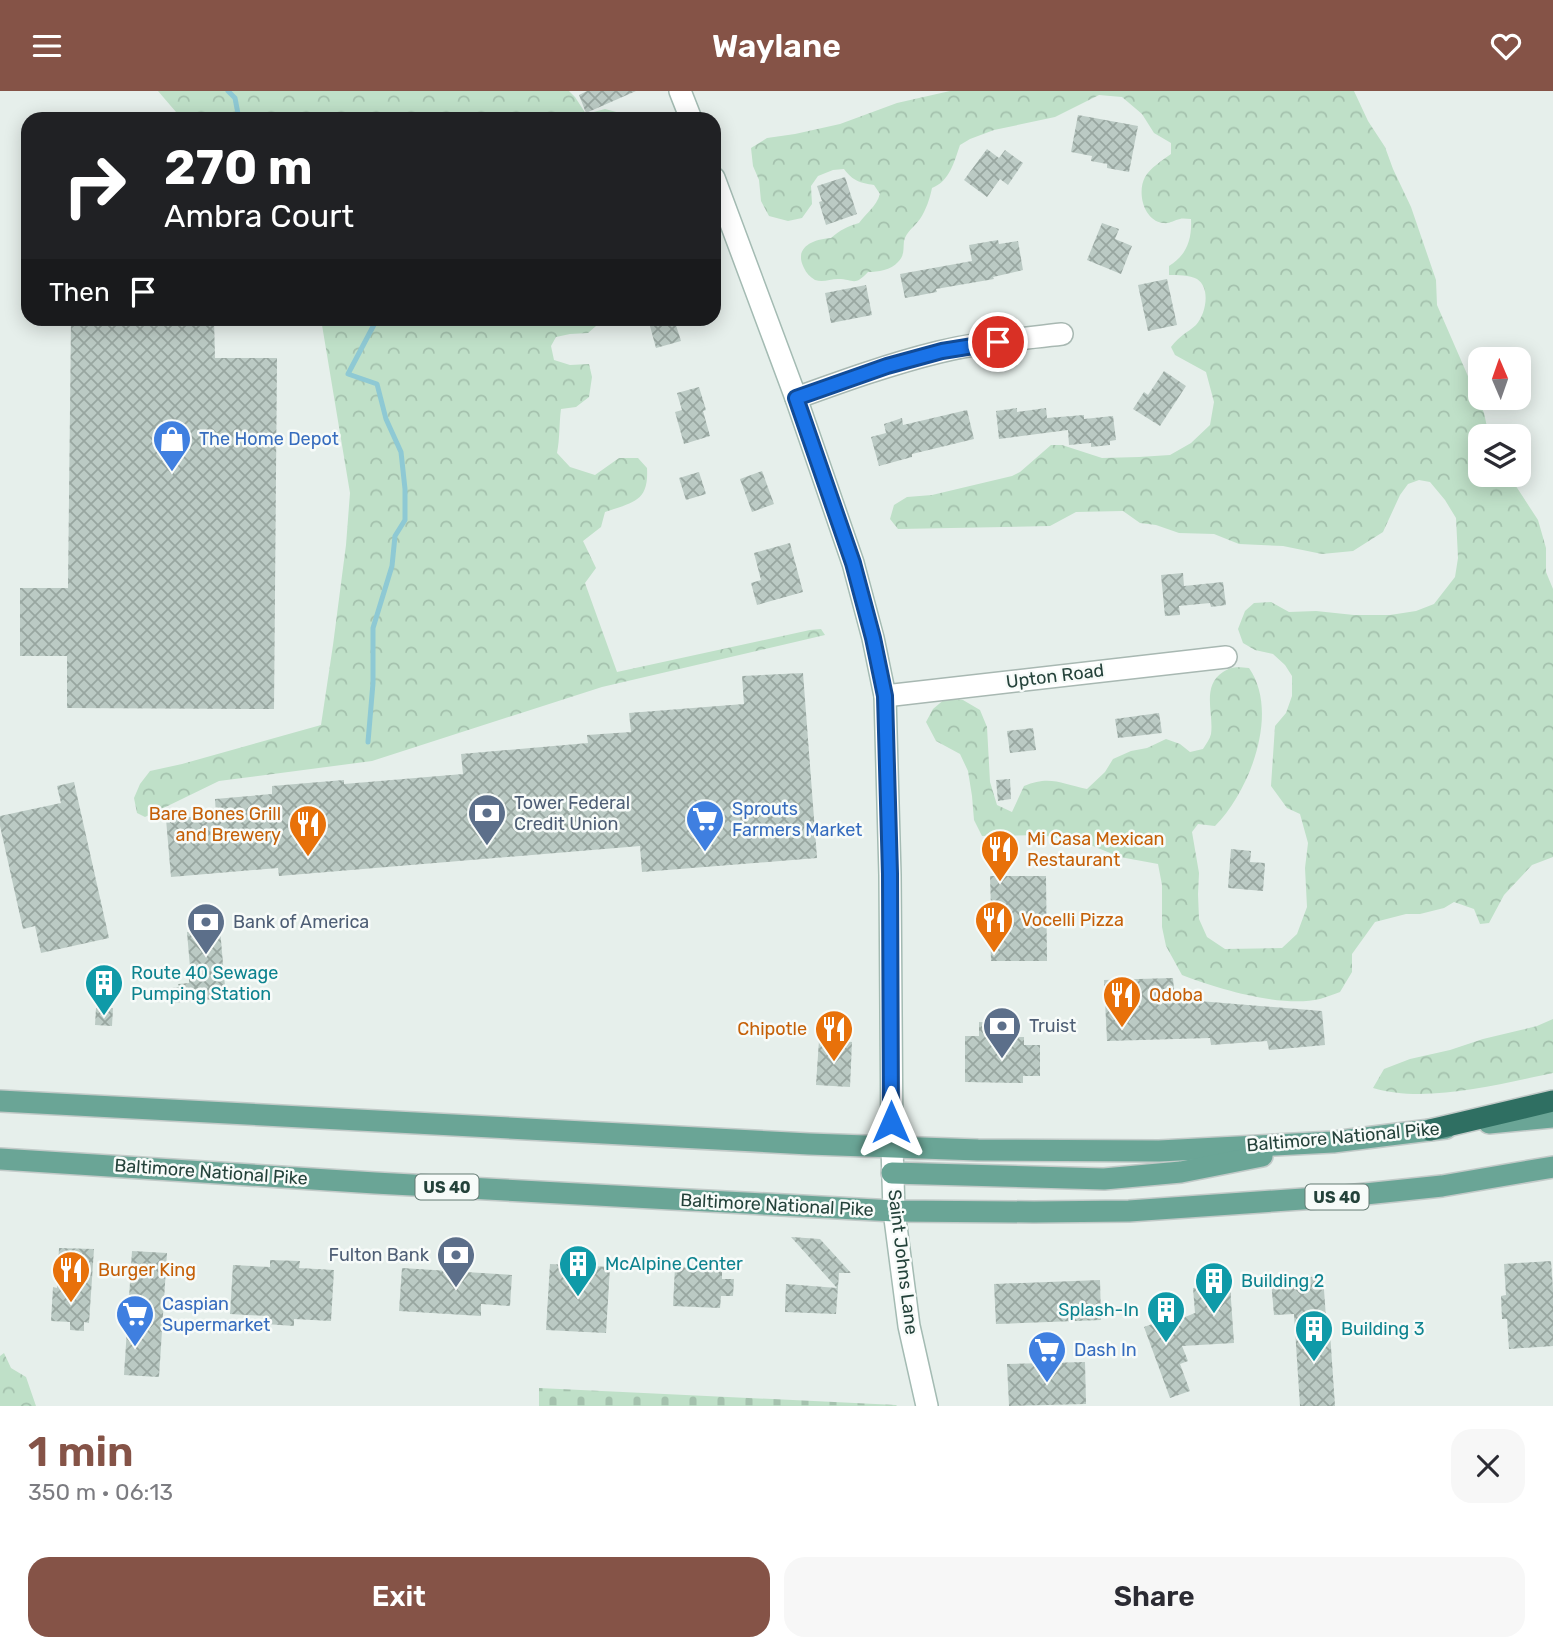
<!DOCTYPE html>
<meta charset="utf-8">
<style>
body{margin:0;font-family:Rubik,sans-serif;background:#f7f7f7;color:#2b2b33;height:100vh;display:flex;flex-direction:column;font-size:26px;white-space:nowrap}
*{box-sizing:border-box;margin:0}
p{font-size:23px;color:#7c7c81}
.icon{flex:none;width:38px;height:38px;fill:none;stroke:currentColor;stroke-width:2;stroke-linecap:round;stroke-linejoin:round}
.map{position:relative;height:1315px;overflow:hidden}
.sheet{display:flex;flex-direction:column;background:#fff;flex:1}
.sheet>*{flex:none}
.top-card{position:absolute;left:21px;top:21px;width:700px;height:214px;border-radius:21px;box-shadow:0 4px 18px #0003;background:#202124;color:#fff;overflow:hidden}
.needle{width:46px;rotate:358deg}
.tools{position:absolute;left:1468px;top:256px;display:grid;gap:14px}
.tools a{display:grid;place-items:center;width:63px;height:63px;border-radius:14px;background:#fff;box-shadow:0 4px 18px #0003;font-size:35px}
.pin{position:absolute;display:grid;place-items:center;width:60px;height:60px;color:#fff;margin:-30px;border:4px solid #fff;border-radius:50%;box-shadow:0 2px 7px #0007}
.me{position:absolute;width:77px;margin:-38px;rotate:0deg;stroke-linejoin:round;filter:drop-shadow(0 0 5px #0008)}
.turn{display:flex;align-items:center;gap:24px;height:147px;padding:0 28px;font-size:32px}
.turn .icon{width:91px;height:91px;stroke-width:2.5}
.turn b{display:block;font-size:49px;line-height:60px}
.then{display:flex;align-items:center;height:66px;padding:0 28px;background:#0003;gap:14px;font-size:26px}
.round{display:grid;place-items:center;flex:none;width:74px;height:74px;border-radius:21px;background:#f7f7f7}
.headline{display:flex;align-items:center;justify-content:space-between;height:119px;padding:0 28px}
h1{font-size:42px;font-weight:600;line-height:52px;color:#855347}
.primary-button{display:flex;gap:14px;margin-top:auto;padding:14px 28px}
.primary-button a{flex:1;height:80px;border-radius:21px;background:#855347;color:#fff;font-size:28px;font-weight:600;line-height:80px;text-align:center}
.primary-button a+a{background:#f7f7f7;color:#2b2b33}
header{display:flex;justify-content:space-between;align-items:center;height:91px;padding:0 28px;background:#855347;color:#fff;font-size:32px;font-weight:600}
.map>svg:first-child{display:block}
.forest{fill:url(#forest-crowns)}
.cemetery{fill:url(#cemetery-stones)}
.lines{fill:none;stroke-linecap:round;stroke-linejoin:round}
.stream{stroke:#8ec9d4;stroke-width:5}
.building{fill:url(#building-cross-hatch)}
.street-casing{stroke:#a8b8b2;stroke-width:24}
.secondary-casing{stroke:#a4bbb3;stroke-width:24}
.primary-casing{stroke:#c2cac8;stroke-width:24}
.highway-casing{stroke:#c2cac8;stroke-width:24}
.street{stroke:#fff;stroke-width:21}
.secondary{stroke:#fff;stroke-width:21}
.primary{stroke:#6aa596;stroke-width:21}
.highway{stroke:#2f6f62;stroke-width:21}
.route-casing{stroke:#114b97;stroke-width:18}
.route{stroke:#1a73e8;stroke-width:12}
.labels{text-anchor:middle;stroke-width:5;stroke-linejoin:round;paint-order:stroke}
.shield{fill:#f7fbf9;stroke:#637a73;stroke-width:2}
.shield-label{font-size:16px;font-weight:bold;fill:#24423a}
.shop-label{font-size:18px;fill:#366cbe;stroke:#f7fbf9;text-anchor:start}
.street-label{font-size:18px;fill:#24423a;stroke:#f7fbf9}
.service-label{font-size:18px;fill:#4e5e75;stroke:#f7fbf9;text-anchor:start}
.food-label{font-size:18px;fill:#c56008;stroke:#f7fbf9;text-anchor:start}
.culture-label{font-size:18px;fill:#0d838f;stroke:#f7fbf9;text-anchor:start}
</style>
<header><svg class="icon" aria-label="menu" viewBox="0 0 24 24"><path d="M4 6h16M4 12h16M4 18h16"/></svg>Waylane<svg class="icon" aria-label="heart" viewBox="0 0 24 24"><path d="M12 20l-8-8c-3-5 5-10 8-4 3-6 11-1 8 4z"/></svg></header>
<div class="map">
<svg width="1553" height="1315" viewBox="0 0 1553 1315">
<defs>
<pattern id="forest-crowns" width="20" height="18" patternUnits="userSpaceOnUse" patternTransform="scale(1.75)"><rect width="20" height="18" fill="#bfe0c8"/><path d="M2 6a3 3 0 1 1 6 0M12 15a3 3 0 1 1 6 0" fill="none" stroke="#a4c1ad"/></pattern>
<pattern id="cemetery-stones" width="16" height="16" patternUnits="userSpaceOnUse" patternTransform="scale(1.75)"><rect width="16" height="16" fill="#bfe0c8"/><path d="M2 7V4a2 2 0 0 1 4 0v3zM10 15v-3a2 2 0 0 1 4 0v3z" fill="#a4c1ad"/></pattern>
<pattern id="building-cross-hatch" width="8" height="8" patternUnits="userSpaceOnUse" patternTransform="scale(1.75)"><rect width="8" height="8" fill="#bbcac4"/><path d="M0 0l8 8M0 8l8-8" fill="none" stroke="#98a6a0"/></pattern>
</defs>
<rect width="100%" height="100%" fill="#e6efeb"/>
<g class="forest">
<path d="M158,0H569L575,6L586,23L605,18L643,28H182Z"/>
<path d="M950,0H1354L1368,30L1385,56L1393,78L1411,116L1436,189L1437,214L1484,322L1489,345H1480V383H1508L1538,429L1546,457V481L1553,498V766L1532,774L1504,804L1489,832L1480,833L1474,818L1454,811L1444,817L1420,823H1406L1375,831L1352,863V881L1340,901C1334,903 1327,906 1320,908C1282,917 1218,898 1182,884L1166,855L1162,836V794L1158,773L1120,766L1088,753L1041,744L982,745L974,729L972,705L968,680L960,663L936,650L926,631L933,618L946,607L963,609L980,619L987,636L990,691L997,714L1012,721L1024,695C1050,684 1062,693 1087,698L1105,681L1113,668L1131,660L1147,657L1166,648L1180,653L1190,661L1203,658C1206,653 1210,648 1211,643C1214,623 1201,595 1223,581C1232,575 1238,576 1249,577C1280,621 1250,700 1215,735L1198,733L1192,741L1199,782L1198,803L1199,828L1207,846L1225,858L1282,857L1297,843L1307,816L1305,777L1308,752L1300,723L1287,717L1271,695L1275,635L1286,622L1292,605V585L1285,574L1273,563L1255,559L1243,552L1238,538L1245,520L1254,512L1271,511L1289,521L1316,520L1354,524H1390L1416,520L1434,513L1455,486L1458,467L1456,427L1445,409L1430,391L1419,389L1408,393L1400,404L1383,441L1353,460L1322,463L1283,455L1239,453L1214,443L1179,442L1156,434L1140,432L1123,420L1076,421L1050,435L898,438L890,428L894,414L907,406L932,404L1012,385L1020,381L1051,354H1062L1102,367L1139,366L1170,364L1191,352L1210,334L1214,311L1206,281L1175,264L1171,256C1180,244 1187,242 1196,234C1206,223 1211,197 1197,188C1190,184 1177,184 1169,184V175C1187,164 1192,148 1191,128C1187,128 1183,127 1180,128C1174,129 1170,133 1163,132C1143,129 1137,101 1145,86C1150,77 1163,69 1171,63V52L1154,42L1142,23L1122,6L1099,4L1055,26L994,39L970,48L960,54C954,71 950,90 932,97C930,107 926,119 920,128C915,135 906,141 904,150C903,158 905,164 898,171C891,179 878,181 868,181C854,196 854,188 838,188C830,188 823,192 815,189C810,186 806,182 804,177C793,156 814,148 831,147C840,139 848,135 859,132C867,121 876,116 880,103L874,94C860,92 853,90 844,78L833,79L818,85L811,95L812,113L802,127L788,130L769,125L761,110L759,89L753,75L751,57L767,47L795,43L840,33L897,12Z"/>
<path d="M321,228H604L588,242L570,243L556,246L551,255L554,269L570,274L589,273L592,286L589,306L576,316L561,318C559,333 560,347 557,362L570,376L595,384L619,367H638L647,377C649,411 633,411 605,421L601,436L583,450L596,477L585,492L617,581L810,539L821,538L825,544L602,596L372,670L219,690L145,726L137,722L134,707L140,693L150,680L182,673L321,634L333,554L346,454L350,402Z"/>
<path d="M1553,928V982C1500,993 1426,1013 1373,997L1384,978L1410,968L1450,959L1483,948L1537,935Z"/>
<path d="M4,1262L11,1277L26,1286L36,1315H0V1265Z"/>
</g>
<path class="cemetery" d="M539,1297L896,1314L897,1315H539Z"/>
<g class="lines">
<g class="stream">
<path d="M228,0L235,7L239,28"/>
<path d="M368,651L373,592V537L392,475L395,445L405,429V398L401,361L386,328L377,293L348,283L377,228"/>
</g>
</g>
<g class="building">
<path d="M587,0H636L586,22L579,4Z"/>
<path d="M1078,24L1138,35L1129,81L1107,77V73L1091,70L1092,65L1071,61Z"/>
<path d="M987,58L999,67L1005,59L1023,72L1008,94L1000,88L987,106L964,89Z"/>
<path d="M845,86L857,123L826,134L819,111L822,110L817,95Z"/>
<path d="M1102,132L1119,138L1115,148L1132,155L1121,183L1087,169Z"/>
<path d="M998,149L999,153L1018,150L1023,179L993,186L994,188L936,198L937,201L905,207L900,183L972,170L969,154Z"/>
<path d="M1167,188L1177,234L1148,240L1138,194Z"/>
<path d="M866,194L872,224L831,232L825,202Z"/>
<path d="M71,228H214L215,267H277L274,618L67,617V565H20V497H68Z"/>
<path d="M648,228H674L681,250L656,257Z"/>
<path d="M1164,280L1186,295L1160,335L1133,318L1144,301L1148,304Z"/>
<path d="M699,296L706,319L703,320L710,345L684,353L675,321L682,319L677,302Z"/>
<path d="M1017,317V321L1046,317L1047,327L1084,324V328L1113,325L1116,349L1110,350V354L1091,356V352L1069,354L1068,339L999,348L996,320Z"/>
<path d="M967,319L974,348L912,363V366L879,375L871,346L886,342L884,333L902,327L903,334Z"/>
<path d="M762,380L774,413L752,421L740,388Z"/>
<path d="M699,381L706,403L686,409L679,387Z"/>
<path d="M790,452L803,501L757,514L751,492L761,489L754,462Z"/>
<path d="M1183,482L1184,495L1223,491L1226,514L1211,516L1210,512L1179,515L1180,524L1165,525L1161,484Z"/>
<path d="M803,582L817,767L642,781L640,755L279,785L278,777L171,786L166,728L216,724L215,708L272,703V695L344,689V693L463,683L461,663L588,652L587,644L631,641L629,622L744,613L742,585Z"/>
<path d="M1159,622L1162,642L1118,647L1115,628Z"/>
<path d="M1033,637L1036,659L1010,662L1007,640Z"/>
<path d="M1010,688L1011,708L998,710L996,689Z"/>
<path d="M74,691L109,847L41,862L35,835L23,838L0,735V725L61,712L57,695Z"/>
<path d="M1231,758L1251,760L1250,771L1265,772L1263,800L1228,797Z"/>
<path d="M990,785H1046L1047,870H991L990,839H983V818H991Z"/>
<path d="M220,838L226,907L171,912L170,897L179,896L178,893L189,892V888H191L187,841Z"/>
<path d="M1173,887L1175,911L1187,909L1322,920L1325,954L1269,959L1267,950L1211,954L1210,947L1107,950L1104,889Z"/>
<path d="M96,917H113L112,935L95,934Z"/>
<path d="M979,931L996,932V946H1024V954H1040V985H1023V992L965,991V945H979Z"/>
<path d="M819,949L852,951L850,996L816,994Z"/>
<path d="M791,1146L820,1148L851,1182H839L836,1223L785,1221L786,1193L837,1197Z"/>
<path d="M59,1157L94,1158L89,1232L84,1231V1240L70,1239V1231L51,1230L53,1196L57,1197Z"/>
<path d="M132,1160L167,1162L159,1286L124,1284Z"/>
<path d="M270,1169L300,1170L299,1177L334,1179L331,1230L294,1228V1235L266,1233V1225L230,1223L233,1174L270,1176Z"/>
<path d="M1551,1170L1553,1198V1255L1509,1258L1507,1228H1502L1501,1205L1506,1204L1504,1173Z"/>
<path d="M550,1173L610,1176L606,1242L546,1239Z"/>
<path d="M675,1176L722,1178V1188H734L733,1205H721L720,1217L673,1215Z"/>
<path d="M402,1177L512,1184L510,1215L481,1213V1225L399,1220Z"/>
<path d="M1323,1185L1326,1227H1329L1335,1315H1300L1294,1223L1274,1224L1271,1189Z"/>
<path d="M1100,1189L1101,1229L996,1233L994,1193Z"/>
<path d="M1230,1194L1234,1252L1182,1255L1188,1270L1180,1273L1190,1300L1170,1307L1144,1236L1163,1229L1165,1234L1195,1222L1193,1197Z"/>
<path d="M1085,1271L1086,1313L1009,1315L1007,1273Z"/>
</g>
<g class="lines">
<defs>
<g id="street">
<path d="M796,307C843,290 890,273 939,261C979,251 1021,248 1062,243"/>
<path d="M885,605L1226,566"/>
</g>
<g id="secondary">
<path d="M680,0L691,28"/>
<path d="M714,87L796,307L853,472L873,547L885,605L890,784L892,1056L894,1120L909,1235L927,1315"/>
</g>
<g id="primary">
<path d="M0,1010L809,1053L978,1059L1159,1060L1333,1051L1446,1037"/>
<path d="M1489,1032L1553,1026"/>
<path d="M0,1068L375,1092L894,1120L1034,1121L1129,1120L1346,1105L1442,1095L1553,1076"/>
<path d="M892,1082L1104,1088L1181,1081L1262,1065"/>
</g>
<path id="highway" d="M1430,1039L1553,1010"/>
</defs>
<use href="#street" class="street-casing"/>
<use href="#secondary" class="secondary-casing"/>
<use href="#primary" class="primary-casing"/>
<use href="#highway" class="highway-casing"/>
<use href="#street" class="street"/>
<use href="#secondary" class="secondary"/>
<use href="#primary" class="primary"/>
<use href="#highway" class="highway"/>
</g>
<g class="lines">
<defs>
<path id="route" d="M891,1031L890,783L885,605L873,547L853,472L796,307L887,275L942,260L998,251"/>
</defs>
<use href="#route" class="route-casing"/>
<use href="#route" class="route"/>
</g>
<defs>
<symbol id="shop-pin" viewBox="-11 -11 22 30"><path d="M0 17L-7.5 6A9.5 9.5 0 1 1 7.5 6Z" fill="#3f7fe0" stroke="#f7fbf9"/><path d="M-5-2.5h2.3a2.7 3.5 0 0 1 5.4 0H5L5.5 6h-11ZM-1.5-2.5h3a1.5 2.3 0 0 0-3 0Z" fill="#fff"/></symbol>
<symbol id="bank-pin" viewBox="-11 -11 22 30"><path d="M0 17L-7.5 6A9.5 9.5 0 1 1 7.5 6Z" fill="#5c6f8a" stroke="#f7fbf9"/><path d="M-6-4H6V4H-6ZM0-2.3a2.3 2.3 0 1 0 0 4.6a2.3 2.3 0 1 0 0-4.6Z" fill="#fff"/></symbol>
<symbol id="supermarket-pin" viewBox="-11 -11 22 30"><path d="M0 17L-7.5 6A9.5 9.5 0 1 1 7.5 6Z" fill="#3f7fe0" stroke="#f7fbf9"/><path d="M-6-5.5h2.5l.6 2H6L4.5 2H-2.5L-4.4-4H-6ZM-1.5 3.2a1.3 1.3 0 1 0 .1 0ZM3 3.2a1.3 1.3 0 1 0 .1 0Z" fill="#fff"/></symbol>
<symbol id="restaurant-pin" viewBox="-11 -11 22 30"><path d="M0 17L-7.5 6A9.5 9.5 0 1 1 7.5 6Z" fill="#e8710a" stroke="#f7fbf9"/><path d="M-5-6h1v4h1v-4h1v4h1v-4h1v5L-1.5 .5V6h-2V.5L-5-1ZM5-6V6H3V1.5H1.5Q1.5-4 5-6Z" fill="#fff"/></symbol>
<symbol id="building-pin" viewBox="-11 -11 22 30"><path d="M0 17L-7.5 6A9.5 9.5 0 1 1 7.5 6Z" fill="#0f9aa8" stroke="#f7fbf9"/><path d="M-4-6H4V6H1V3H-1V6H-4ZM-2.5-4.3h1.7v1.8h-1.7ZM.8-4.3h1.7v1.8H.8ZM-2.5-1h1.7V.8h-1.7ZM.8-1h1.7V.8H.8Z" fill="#fff"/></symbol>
</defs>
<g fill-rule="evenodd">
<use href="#shop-pin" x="150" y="326" width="44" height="60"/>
<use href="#bank-pin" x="465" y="700" width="44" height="60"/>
<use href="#supermarket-pin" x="683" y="706" width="44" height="60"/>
<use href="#restaurant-pin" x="286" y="711" width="44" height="60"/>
<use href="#restaurant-pin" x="978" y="736" width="44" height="60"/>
<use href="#restaurant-pin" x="972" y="807" width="44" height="60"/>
<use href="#bank-pin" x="184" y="809" width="44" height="60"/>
<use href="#building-pin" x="82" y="870" width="44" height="60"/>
<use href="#restaurant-pin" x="1100" y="882" width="44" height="60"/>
<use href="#bank-pin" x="980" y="913" width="44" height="60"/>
<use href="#restaurant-pin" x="812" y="916" width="44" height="60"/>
<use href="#bank-pin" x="434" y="1142" width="44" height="60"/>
<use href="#building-pin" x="556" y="1151" width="44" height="60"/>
<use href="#restaurant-pin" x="49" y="1157" width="44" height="60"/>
<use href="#building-pin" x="1192" y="1168" width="44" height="60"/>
<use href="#building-pin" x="1144" y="1197" width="44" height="60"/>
<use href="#supermarket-pin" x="113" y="1201" width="44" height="60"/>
<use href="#building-pin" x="1292" y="1216" width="44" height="60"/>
<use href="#supermarket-pin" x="1025" y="1237" width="44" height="60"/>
</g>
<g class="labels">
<g class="shield">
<rect x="415.5" y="1083.5" width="63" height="25" rx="5"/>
<rect x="1305.5" y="1093.5" width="63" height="25" rx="5"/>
</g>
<g class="shield-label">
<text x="447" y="1102">US 40</text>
<text x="1337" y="1112">US 40</text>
</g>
<g class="shop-label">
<text x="199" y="354">The Home Depot</text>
<text x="732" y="724">Sprouts<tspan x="732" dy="21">Farmers Market</tspan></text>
<text x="162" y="1219">Caspian<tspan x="162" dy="21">Supermarket</tspan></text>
<text x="1074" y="1265">Dash In</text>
</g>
<g class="street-label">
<text transform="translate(1055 585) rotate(-7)" y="6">Upton Road</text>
<text transform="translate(1343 1046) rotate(-5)" y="6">Baltimore National Pike</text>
<text transform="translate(211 1081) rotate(4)" y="6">Baltimore National Pike</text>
<text transform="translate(777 1114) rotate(3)" y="6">Baltimore National Pike</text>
<text transform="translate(903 1171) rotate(83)" y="6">Saint Johns Lane</text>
</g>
<g class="service-label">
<text x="514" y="718">Tower Federal<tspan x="514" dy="21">Credit Union</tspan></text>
<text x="233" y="837">Bank of America</text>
<text x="1029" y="941">Truist</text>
<text x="429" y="1170" text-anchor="end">Fulton Bank</text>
</g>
<g class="food-label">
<text x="281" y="729" text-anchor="end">Bare Bones Grill<tspan x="281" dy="21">and Brewery</tspan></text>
<text x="1027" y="754">Mi Casa Mexican<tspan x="1027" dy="21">Restaurant</tspan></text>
<text x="1021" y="835">Vocelli Pizza</text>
<text x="1149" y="910">Qdoba</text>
<text x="807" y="944" text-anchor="end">Chipotle</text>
<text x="98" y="1185">Burger King</text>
</g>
<g class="culture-label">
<text x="131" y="888">Route 40 Sewage<tspan x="131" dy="21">Pumping Station</tspan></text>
<text x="605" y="1179">McAlpine Center</text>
<text x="1241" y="1196">Building 2</text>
<text x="1139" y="1225" text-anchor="end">Splash-In</text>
<text x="1341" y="1244">Building 3</text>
</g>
</g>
</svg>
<div class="tools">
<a><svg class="needle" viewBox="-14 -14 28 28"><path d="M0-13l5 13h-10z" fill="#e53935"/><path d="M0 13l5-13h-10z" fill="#7c7c81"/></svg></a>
<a><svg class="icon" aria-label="layers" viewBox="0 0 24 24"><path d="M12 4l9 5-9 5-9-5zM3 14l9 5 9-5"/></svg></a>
</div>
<div class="pin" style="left:998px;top:251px;background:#d93025"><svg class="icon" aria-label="arrive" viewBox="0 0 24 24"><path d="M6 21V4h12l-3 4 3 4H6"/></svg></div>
<svg class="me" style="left:891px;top:1031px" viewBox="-20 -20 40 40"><path d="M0-17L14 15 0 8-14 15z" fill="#1a73e8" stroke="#fff" stroke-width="4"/></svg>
<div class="top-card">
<div class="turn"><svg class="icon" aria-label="right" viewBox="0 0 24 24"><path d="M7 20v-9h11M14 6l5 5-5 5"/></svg><div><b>270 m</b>Ambra Court</div></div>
<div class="then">Then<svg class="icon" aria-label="arrive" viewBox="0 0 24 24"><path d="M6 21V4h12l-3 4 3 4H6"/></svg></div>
</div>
</div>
<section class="sheet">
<div class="headline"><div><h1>1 min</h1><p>350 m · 06:13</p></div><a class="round"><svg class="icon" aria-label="close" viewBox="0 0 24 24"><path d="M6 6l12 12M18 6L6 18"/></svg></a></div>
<div class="primary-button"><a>Exit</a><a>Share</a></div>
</section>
